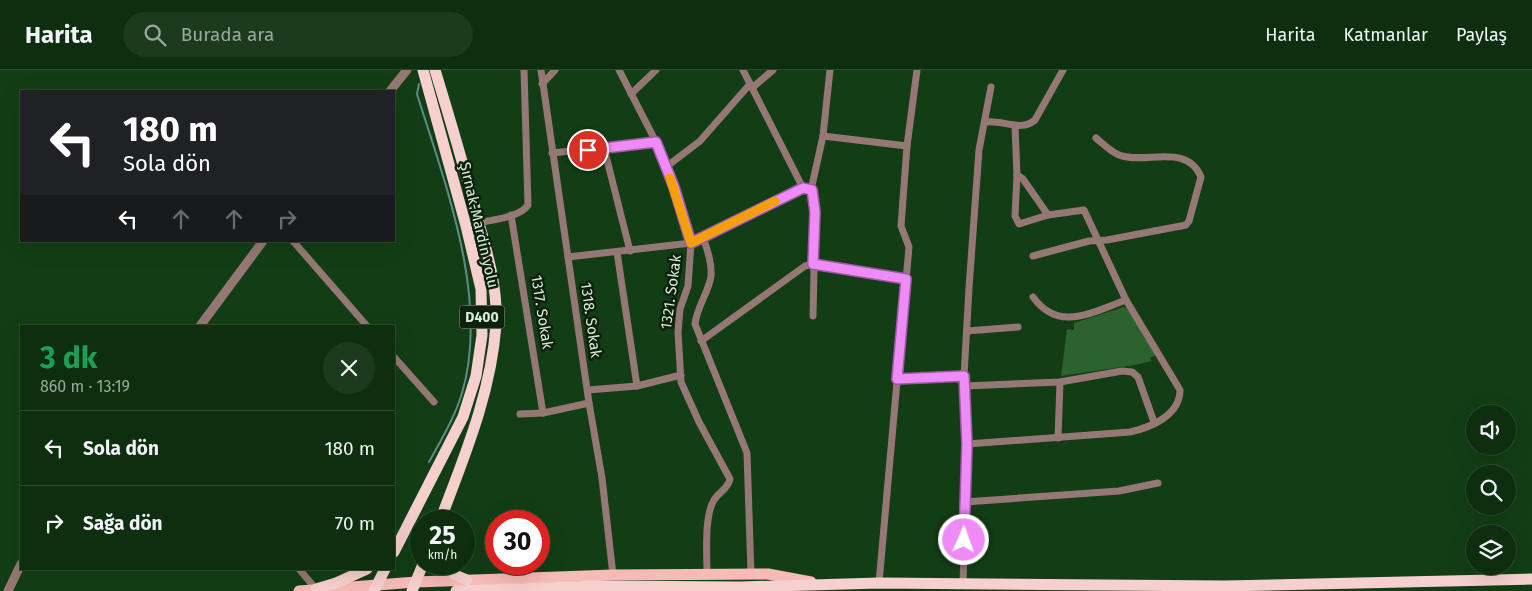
<!DOCTYPE html>
<html lang="tr">
<meta charset="utf-8">
<style>
body{margin:0;font-family:"Fira Sans",sans-serif;background:#1c3a1e;color:#f1f3f6;height:100vh;display:flex;flex-direction:column;font-size:19px;white-space:nowrap}
*{box-sizing:border-box;margin:0}
p{font-size:16px;color:#9ba89f}
.icon{flex:none;width:28px;height:28px;fill:none;stroke:currentColor;stroke-width:2;stroke-linecap:round;stroke-linejoin:round}
.map{position:relative;flex:1;overflow:hidden}
.drawer{position:absolute;left:20px;top:255px;width:375px;height:245px;display:flex;flex-direction:column;background:#0e2e10;border-radius:0px;box-shadow:0 5px 20px #0002,0 0 0 1px #2e4a30}
.drawer>*{flex:none}
.banner{position:absolute;left:20px;top:20px;width:375px;height:152px;border-radius:0px;box-shadow:0 5px 20px #0002,0 0 0 1px #2e4a30;background:#202124;color:#fff;overflow:hidden}
.controls{position:absolute;left:1466px;top:335px;display:grid;gap:10px}
.controls a{display:grid;place-items:center;width:50px;height:50px;border-radius:50%;background:#0e2e10;box-shadow:0 5px 20px #0002,0 0 0 1px #2e4a30;font-size:25px}
.speed{position:absolute;left:410px;top:440px;display:flex;gap:10px;font-size:25px;font-weight:700;text-align:center}
.speed>*{display:grid;place-content:center;width:65px;height:65px;border-radius:50%;background:#0e2e10;box-shadow:0 5px 20px #0002,0 0 0 1px #2e4a30;line-height:1}
.speed small{font-size:12px;font-weight:400}
.speed .limit{border:8px solid #d22;background:#fff;color:#111}
.pin{position:absolute;display:grid;place-items:center;width:42px;height:42px;color:#fff;margin:-21px;border:2px solid #fff;border-radius:50%;box-shadow:0 1px 5px #0007}
.me{position:absolute;width:55px;margin:-28px;rotate:2deg;stroke-linejoin:round;filter:drop-shadow(0 0 4px #0008)}
.turn{display:flex;align-items:center;gap:18px;height:105px;padding:0 20px;font-size:22px}
.turn .icon{width:65px;height:65px;stroke-width:2.5}
.turn b{display:block;font-size:35px;line-height:42px}
.lanes{display:flex;align-items:center;height:48px;padding:0 20px;background:#0003;justify-content:center;gap:25px;direction:ltr}
.lanes .off{opacity:.35}
.round{display:grid;place-items:center;flex:none;width:52px;height:52px;border-radius:26px;background:#1c3a1e}
.head{display:flex;align-items:center;justify-content:space-between;height:85px;padding:0 20px}
h1{font-size:30px;font-weight:700;line-height:38px;color:#1e9e55}
ul{padding:0;list-style:none}
li{display:flex;align-items:center;gap:15px;height:75px;padding:0 20px;border-top:1px solid #2e4a30}
li div{flex:1}
li b{display:block;font-size:19px}
li em{font-style:normal}
header{display:flex;align-items:center;gap:30px;box-sizing:border-box;height:70px;padding:0 25px;background:#0e2e10;border-bottom:1px solid #2e4a30}
header strong{font-size:24px}
nav{display:flex;gap:28px;margin-inline-start:auto;font-size:18px}
.search{width:350px;height:45px;background:#1c3a1e;display:flex;align-items:center;gap:12px;box-sizing:border-box;padding:0 18px;border-radius:28px;color:#9ba89f;font-size:19px}
.map>svg:first-child{display:block}
.green{fill:#2b622d}
.lines{fill:none;stroke-linecap:round;stroke-linejoin:round}
.stream{stroke:#5b8c89;stroke-width:2}
.minor{stroke:#957875;stroke-width:7}
.tertiary{stroke:#957875;stroke-width:9}
.primary{stroke:#f7bbb6;stroke-width:11}
.trunk{stroke:#f6d0ce;stroke-width:11}
.route-casing{stroke:#9b5aa1;stroke-width:12}
.route{stroke:#ef8bf7;stroke-width:9}
.slow{stroke:#f59e0b;stroke-width:9}
.labels{text-anchor:middle;stroke-width:5;stroke-linejoin:round;paint-order:stroke}
.shield{fill:#0e200e;stroke:#9bb29b;stroke-width:1}
.shield-label{font-size:14px;font-weight:bold;fill:#d8f0d7}
.street-label{font-size:15px;fill:#d8f0d7;stroke:#0e200e}
</style>
<header>
<strong>Harita</strong>
<div class="search"><svg class="icon" aria-label="search" viewBox="0 0 24 24"><circle cx="10" cy="10" r="6"/><path d="M15 15l6 6"/></svg>Burada ara</div>
<nav><a>Harita</a><a>Katmanlar</a><a>Paylaş</a></nav>
</header>
<div class="map">
<svg width="1532" height="521" viewBox="0 0 1532 521">
<rect width="100%" height="100%" fill="#133e15"/>
<path class="green" d="M1124,237L1129,240L1156,285L1150,288L1152,291L1135,295L1061,306L1067,259L1074,260V253Z"/>
<g class="lines">
<path class="stream" d="M419,14L417,24C445,114 490,229 462,323C455,347 441,370 429,392"/>
<g class="minor">
<path d="M541,0L589,333L602,408L613,505"/>
<path d="M619,0L656,72L674,117L691,173L688,216L680,239L678,262L681,312L699,352L730,409C728,419 719,422 714,430C704,446 707,485 707,504"/>
<path d="M743,0L803,118"/>
<path d="M542,14L555,0"/>
<path d="M752,18L773,0"/>
<path d="M631,24L656,0"/>
<path d="M986,52C1004,50 1021,62 1035,50L1063,0"/>
<path d="M823,66L907,76"/>
<path d="M604,78L630,181"/>
<path d="M552,83L656,72"/>
<path d="M666,97L700,71L750,14"/>
<path d="M1017,105L1023,109L1048,145"/>
<path d="M511,145L543,343"/>
<path d="M479,153C494,149 519,148 528,135L524,0"/>
<path d="M703,167C707,179 712,193 711,206C709,222 697,236 695,254L747,383L751,504"/>
<path d="M293,171L367,256"/>
<path d="M617,182L637,316"/>
<path d="M1033,186L1089,171L1107,170L1186,155L1189,151L1201,107C1187,72 1145,95 1119,85C1111,82 1103,74 1096,68"/>
<path d="M568,187L691,173L803,118L811,120"/>
<path d="M1033,227C1059,263 1092,242 1126,230"/>
<path d="M813,246L814,201L812,187L815,142L811,120L823,66L830,0"/>
<path d="M967,261L1018,257"/>
<path d="M701,271L805,196L813,194L906,209"/>
<path d="M394,287L434,332"/>
<path d="M897,309L964,306"/>
<path d="M965,316L1060,312L1122,301L1132,302L1138,307L1154,352"/>
<path d="M588,320L637,316L681,305"/>
<path d="M520,344L543,343L589,333"/>
<path d="M1058,368L1060,312"/>
<path d="M967,374L1130,362C1152,357 1180,345 1180,320L1126,230L1084,140L1048,145L1019,154L1015,146L1017,105L1015,56"/>
<path d="M965,432L1119,421L1158,413"/>
<path d="M299,499L316,519"/>
<path d="M879,513L909,177L901,156L907,76L917,0"/>
<path d="M963,514L967,374L964,306L969,218L979,80L991,17"/>
</g>
<g class="tertiary">
<path d="M390,21L407,0"/>
<path d="M200,256L263,171"/>
<path d="M8,521L21,494"/>
</g>
<path class="primary" d="M299,521L416,512L613,505L768,504L811,512"/>
<g class="trunk">
<path d="M435,0C450,49 464,97 477,146C487,182 498,217 496,255C491,324 464,387 440,451"/>
<path d="M394,482L463,347L476,306L482,265L481,219L466,156L423,0"/>
<path d="M443,494L455,505L467,510"/>
<path d="M316,519L336,513L367,499"/>
<path d="M374,521L385,499"/>
<path d="M412,521L423,494"/>
<path d="M456,521L598,516L741,517L879,513L1225,516L1532,509"/>
</g>
</g>
<g class="lines">
<defs>
<path id="route" d="M588,80L656,72L674,117L691,173L803,118L812,120L815,142L813,194L906,209L897,309L964,306L967,374L964,470"/>
</defs>
<use href="#route" class="route-casing"/>
<use href="#route" class="route"/>
<path class="slow" d="M670,108L691,173L775,131"/>
</g>
<g class="labels">
<rect class="shield" x="459.5" y="235.5" width="45" height="23" rx="4"/>
<g class="shield-label">
<text x="482" y="252">D400</text>
</g>
<g class="street-label">
<text transform="translate(479 155) rotate(77)" y="5">Şırnak-Mardin yolu</text>
<text transform="translate(671 222) rotate(-82)" y="5">1321. Sokak</text>
<text transform="translate(542 242) rotate(81)" y="5">1317. Sokak</text>
<text transform="translate(591 250) rotate(82)" y="5">1318. Sokak</text>
</g>
</g>
</svg>
<div class="controls">
<a><svg class="icon" aria-label="sound" viewBox="0 0 24 24"><path d="M4 9h4l5-4v14l-5-4H4zM17 9q2 3 0 6"/></svg></a>
<a><svg class="icon" aria-label="search" viewBox="0 0 24 24"><circle cx="10" cy="10" r="6"/><path d="M15 15l6 6"/></svg></a>
<a><svg class="icon" aria-label="layers" viewBox="0 0 24 24"><path d="M12 4l9 5-9 5-9-5zM3 14l9 5 9-5"/></svg></a>
</div>
<div class="speed"><div>25<small>km/h</small></div><div class="limit">30</div></div>
<div class="pin" style="left:588px;top:80px;background:#d93025"><svg class="icon" aria-label="arrive" viewBox="0 0 24 24"><path d="M6 21V4h12l-3 4 3 4H6"/></svg></div>
<svg class="me" style="left:964px;top:470px" viewBox="-20 -20 40 40"><circle r="17" fill="#ef8bf7" stroke="#fff" stroke-width="3"/><path d="M0-11L8 9 0 5-8 9z" fill="#fff"/></svg>
<div class="banner">
<div class="turn"><svg class="icon" aria-label="left" viewBox="0 0 24 24"><path d="M17 20v-9H6M10 6l-5 5 5 5"/></svg><div><b>180 m</b>Sola dön</div></div>
<div class="lanes"><svg class="icon" aria-label="left" viewBox="0 0 24 24"><path d="M17 20v-9H6M10 6l-5 5 5 5"/></svg><svg class="icon off" aria-label="ahead" viewBox="0 0 24 24"><path d="M12 20V5M6 11l6-6 6 6"/></svg><svg class="icon off" aria-label="ahead" viewBox="0 0 24 24"><path d="M12 20V5M6 11l6-6 6 6"/></svg><svg class="icon off" aria-label="right" viewBox="0 0 24 24"><path d="M7 20v-9h11M14 6l5 5-5 5"/></svg></div>
</div>
<section class="drawer">
<div class="head"><div><h1>3 dk</h1><p>860 m · 13:19</p></div><a class="round"><svg class="icon" aria-label="close" viewBox="0 0 24 24"><path d="M6 6l12 12M18 6L6 18"/></svg></a></div>
<ul>
<li><svg class="icon" aria-label="left" viewBox="0 0 24 24"><path d="M17 20v-9H6M10 6l-5 5 5 5"/></svg><div><b>Sola dön</b></div><em>180 m</em></li>
<li><svg class="icon" aria-label="right" viewBox="0 0 24 24"><path d="M7 20v-9h11M14 6l5 5-5 5"/></svg><div><b>Sağa dön</b></div><em>70 m</em></li>
</ul>
</section>
</div>
